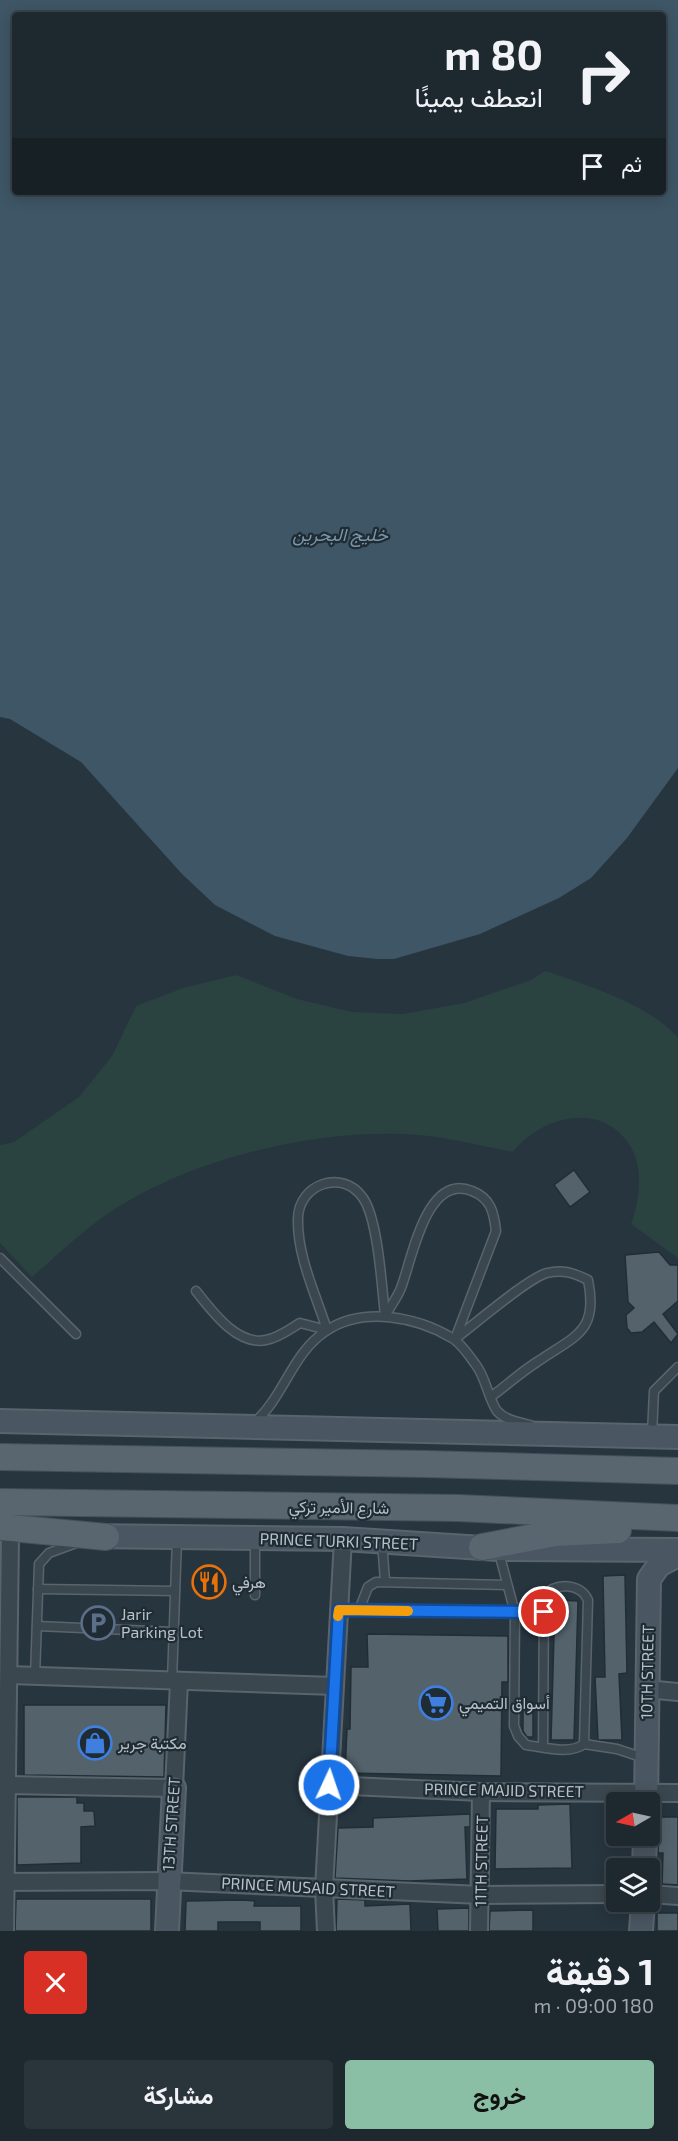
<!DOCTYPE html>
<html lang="ar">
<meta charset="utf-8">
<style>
body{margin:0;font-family:"Exo 2",Vazirmatn,sans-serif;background:#2a343b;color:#f1f3f6;direction:rtl;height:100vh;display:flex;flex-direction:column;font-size:22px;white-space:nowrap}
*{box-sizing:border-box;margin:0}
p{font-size:20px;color:#a0a6aa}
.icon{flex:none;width:33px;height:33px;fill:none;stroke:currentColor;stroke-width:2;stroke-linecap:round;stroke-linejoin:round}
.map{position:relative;height:1931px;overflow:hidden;direction:ltr}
.side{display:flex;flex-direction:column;background:#1d282f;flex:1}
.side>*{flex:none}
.top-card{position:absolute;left:12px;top:12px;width:654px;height:183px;border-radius:6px;box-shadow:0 3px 15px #0003,0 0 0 2px #3b444b;direction:rtl;background:#1d282f;color:#f1f3f6;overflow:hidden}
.needle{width:39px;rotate:261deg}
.buttons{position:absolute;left:606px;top:1792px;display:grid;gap:12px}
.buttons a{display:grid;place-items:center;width:54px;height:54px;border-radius:6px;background:#1d282f;box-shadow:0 3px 15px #0003,0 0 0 2px #3b444b;font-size:30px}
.pin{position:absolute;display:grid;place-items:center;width:51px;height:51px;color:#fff;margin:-26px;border:3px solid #fff;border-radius:50%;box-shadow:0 2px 6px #0007}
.me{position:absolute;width:66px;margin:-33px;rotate:3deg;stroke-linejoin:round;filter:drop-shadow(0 0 4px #0008)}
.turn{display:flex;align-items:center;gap:21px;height:126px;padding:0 24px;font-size:27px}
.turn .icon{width:78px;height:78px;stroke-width:2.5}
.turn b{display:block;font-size:42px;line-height:51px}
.then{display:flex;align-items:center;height:57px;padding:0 24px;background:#0003;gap:12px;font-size:22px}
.round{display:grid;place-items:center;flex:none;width:63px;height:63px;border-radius:6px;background:#2a343b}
.headline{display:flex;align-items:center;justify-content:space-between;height:102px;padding:0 24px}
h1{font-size:36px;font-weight:700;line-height:45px}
.cta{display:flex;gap:12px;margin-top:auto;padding:12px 24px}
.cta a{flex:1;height:69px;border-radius:6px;background:#8abfa5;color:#111;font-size:24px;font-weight:700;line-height:69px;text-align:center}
.cta a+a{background:#2a343b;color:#f1f3f6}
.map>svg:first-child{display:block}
.green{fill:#2a4240}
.water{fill:#3e5666;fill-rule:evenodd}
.building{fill:#53626b;stroke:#222e36;stroke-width:1.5}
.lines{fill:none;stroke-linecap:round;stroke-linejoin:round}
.lane-casing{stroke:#59646c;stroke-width:11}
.street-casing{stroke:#59646c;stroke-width:20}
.secondary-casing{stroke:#59646c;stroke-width:26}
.primary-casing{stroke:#455058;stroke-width:28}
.lane{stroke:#3b474f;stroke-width:8}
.street{stroke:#3b474f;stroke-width:16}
.secondary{stroke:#4a5662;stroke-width:22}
.primary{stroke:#59666f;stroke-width:26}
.route-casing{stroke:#114b97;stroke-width:15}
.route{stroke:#1a73e8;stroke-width:10}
.slow{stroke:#f59e0b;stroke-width:10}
.labels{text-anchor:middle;stroke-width:4.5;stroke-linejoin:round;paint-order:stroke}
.street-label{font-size:16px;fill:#b8c1c9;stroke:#202c34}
.poi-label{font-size:16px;fill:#b8c1c9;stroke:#202c34;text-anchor:start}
.water-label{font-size:18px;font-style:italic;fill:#7a96aa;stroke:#202c34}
</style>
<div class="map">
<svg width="678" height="1931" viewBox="0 0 678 1931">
<rect width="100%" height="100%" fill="#27353f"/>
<path class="green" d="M545,971C583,983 654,1007 678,1038V1258L631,1224C640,1199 645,1163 626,1140C595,1101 539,1119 513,1152C482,1146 450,1138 419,1135C316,1127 178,1160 95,1223C73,1240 53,1259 32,1277L0,1243V1145L14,1142L79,1097L112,1056L136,1006L183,988L236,975L297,999L352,1012L403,1014L464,1003L531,980Z"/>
<path class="water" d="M0,0H678V768L627,838L591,878L559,898L480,934L394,959H377L348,956L275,936L215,905L182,874L81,762L10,719L0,717ZM15,15H663V192H15Z"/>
<g class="building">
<path d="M574,1170L590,1192L570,1207L554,1185Z"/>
<path d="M659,1252L670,1265H678V1301L663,1314L678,1334L671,1343L654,1322L642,1332L631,1333L627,1328L626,1315L634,1308L628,1302L625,1255Z"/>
<path d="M625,1575L627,1673L619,1674L622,1740H598L595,1677H605L603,1576Z"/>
<path d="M555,1600L578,1601L574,1740H551Z"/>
<path d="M367,1634L508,1636V1682H502L501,1776L345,1773L347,1729H350L351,1667H368Z"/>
<path d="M523,1703H533V1737H527L523,1731Z"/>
<path d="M24,1705H166L164,1777L24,1775Z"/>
<path d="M17,1797H77V1803H84V1811H94L95,1826L81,1827V1863L17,1865Z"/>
<path d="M570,1804L572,1868L495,1869L496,1809H538V1805Z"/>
<path d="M470,1814V1827H465L467,1879L409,1881L335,1878L338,1828L373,1827V1818Z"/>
<path d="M659,1817H678V1885L662,1884L663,1853H658Z"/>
<path d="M16,1899H151V1931H15Z"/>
<path d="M337,1899L365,1900V1906L410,1904L411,1931H336Z"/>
<path d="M243,1900L255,1901L254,1906H301V1931H260V1922H218V1931H185L186,1901Z"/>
<path d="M469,1908V1931H438L437,1909Z"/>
<path d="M533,1910V1931H489L490,1911Z"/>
<rect x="657" y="1913" width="21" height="18"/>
</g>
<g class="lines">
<defs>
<g id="lane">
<path d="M0,1258L76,1334"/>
<path d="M196,1291C212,1311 237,1346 266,1340C278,1338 290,1329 300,1323L327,1330"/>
<path d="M385,1316C390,1307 397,1298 401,1288C412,1260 426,1172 472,1191C491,1198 494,1213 496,1231L455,1339"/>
<path d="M327,1330C316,1295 297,1256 298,1219C298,1184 343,1168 363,1198C378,1219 382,1288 385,1316"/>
<path d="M456,1338C475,1324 528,1278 547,1273C563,1269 574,1273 588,1280C599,1333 574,1336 537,1362C521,1372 507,1385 492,1396"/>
<path d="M254,1423C284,1397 292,1353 326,1331C363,1306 417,1317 452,1338C461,1343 470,1357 476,1365C486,1378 488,1398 497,1411C505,1420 519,1422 530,1425"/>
<path d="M652,1434L654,1391L678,1367"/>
<path d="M255,1538V1595"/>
<path d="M382,1542L385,1581"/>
<path d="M498,1549L515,1613L514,1726L518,1736L526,1745C543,1747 570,1755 584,1744L588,1600C580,1583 556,1582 544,1596L543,1747"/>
<path d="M38,1589L175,1591"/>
<path d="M339,1610L544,1612"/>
<path d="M359,1610L368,1587L376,1582L507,1585"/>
<path d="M37,1626L174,1632"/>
<path d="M35,1676L39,1564L49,1553L76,1543"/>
<path d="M172,1681L177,1538"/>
<path d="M584,1744L617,1749L644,1758"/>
</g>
<g id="street">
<path d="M9,1675L334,1686"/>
<path d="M646,1689L678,1692"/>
<path d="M7,1785L174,1788L179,1682"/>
<path d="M329,1785L481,1792L678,1793"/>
<path d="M0,1882L167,1881L481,1895L616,1894"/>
<path d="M650,1894L678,1896"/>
<path d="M5,1931L10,1536"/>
<path d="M326,1931L324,1889L343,1539"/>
<path d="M479,1931L481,1792"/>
</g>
<g id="secondary">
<path d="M0,1421L678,1437"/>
<path d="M88,1536L343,1539L498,1549L678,1550"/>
<path d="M646,1803L649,1579L659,1565L678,1555"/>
<path d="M644,1869L645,1836"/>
<path d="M167,1931L174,1788"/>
<path d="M641,1931L643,1902"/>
</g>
<g id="primary">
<path d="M0,1457L426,1464L678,1471"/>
<path d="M0,1502L458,1508L678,1518"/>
<path d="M0,1527L106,1537"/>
<path d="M482,1547L555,1533L618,1530"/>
</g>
</defs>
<use href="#lane" class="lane-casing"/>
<use href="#street" class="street-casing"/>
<use href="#secondary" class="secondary-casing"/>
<use href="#primary" class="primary-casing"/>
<use href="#lane" class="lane"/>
<use href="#street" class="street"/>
<use href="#secondary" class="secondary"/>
<use href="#primary" class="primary"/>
</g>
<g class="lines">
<defs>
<path id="route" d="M329,1785L339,1610L544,1612"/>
</defs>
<use href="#route" class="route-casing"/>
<use href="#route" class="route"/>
<path class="slow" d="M338,1616L339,1610L408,1611"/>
</g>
<defs>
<symbol id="restaurant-ring" viewBox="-11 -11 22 22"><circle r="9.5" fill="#202c34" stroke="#e8710a" stroke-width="1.5"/><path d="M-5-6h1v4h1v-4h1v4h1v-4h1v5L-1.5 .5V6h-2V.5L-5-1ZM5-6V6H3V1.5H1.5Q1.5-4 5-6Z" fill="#e8710a"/></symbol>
<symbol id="parking-ring" viewBox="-11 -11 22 22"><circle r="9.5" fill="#202c34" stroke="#5c6f8a" stroke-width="1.5"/><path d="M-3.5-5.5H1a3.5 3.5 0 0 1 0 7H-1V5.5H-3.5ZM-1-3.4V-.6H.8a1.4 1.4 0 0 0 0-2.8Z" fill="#5c6f8a"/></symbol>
<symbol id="supermarket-ring" viewBox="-11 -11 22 22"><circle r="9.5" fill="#202c34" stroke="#3f7fe0" stroke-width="1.5"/><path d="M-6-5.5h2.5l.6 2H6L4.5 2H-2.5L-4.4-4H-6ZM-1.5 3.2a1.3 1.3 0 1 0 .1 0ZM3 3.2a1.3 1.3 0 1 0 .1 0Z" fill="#3f7fe0"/></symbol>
<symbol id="shop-ring" viewBox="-11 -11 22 22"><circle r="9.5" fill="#202c34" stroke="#3f7fe0" stroke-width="1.5"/><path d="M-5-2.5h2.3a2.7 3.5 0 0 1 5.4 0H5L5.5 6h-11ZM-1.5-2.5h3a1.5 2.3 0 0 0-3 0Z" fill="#3f7fe0"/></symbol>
</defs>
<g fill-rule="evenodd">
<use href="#restaurant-ring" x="190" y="1563" width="38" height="38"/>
<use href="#parking-ring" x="79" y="1604" width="38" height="38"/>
<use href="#supermarket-ring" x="417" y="1684" width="38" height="38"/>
<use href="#shop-ring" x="76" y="1724" width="38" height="38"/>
</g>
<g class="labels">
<g class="street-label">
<text transform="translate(339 1507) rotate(1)" y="6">شارع الأمير تركي</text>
<text transform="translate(339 1541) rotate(2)" y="6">PRINCE TURKI STREET</text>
<text transform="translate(647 1672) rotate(-89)" y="6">10TH STREET</text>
<text transform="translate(504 1790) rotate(1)" y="6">PRINCE MAJID STREET</text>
<text transform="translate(171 1824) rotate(-86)" y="6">13TH STREET</text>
<text transform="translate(481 1861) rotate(-89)" y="6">11TH STREET</text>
<text transform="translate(308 1887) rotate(3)" y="6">PRINCE MUSAID STREET</text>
</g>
<g class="poi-label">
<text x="232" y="1588">هرفي</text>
<text x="121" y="1620">Jarir<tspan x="121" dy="18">Parking Lot</tspan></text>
<text x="459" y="1709">أسواق التميمي</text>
<text x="118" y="1749">مكتبة جرير</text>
</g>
<g class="water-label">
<text x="340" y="541">خليج البحرين</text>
</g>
</g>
</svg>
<div class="buttons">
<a><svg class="needle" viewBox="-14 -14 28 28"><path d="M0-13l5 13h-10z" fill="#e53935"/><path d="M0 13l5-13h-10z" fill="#a0a6aa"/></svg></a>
<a><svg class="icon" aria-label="layers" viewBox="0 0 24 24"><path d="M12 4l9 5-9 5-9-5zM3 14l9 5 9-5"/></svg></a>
</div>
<div class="pin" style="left:544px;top:1612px;background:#d93025"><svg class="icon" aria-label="arrive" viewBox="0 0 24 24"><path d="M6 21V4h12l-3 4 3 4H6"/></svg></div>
<svg class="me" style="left:329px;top:1785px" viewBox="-20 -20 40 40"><circle r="17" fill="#1a73e8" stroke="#fff" stroke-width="3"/><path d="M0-11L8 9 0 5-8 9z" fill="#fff"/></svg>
<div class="top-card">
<div class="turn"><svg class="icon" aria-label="right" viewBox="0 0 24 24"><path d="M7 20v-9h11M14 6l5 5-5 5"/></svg><div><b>80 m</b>انعطف يمينًا</div></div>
<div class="then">ثم<svg class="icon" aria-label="arrive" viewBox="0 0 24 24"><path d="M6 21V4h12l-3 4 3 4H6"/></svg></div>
</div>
</div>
<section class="side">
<div class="headline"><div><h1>1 دقيقة</h1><p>180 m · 09:00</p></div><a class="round" style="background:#d93025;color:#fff"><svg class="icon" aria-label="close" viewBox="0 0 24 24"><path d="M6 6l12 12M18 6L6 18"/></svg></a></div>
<div class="cta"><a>خروج</a><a>مشاركة</a></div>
</section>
